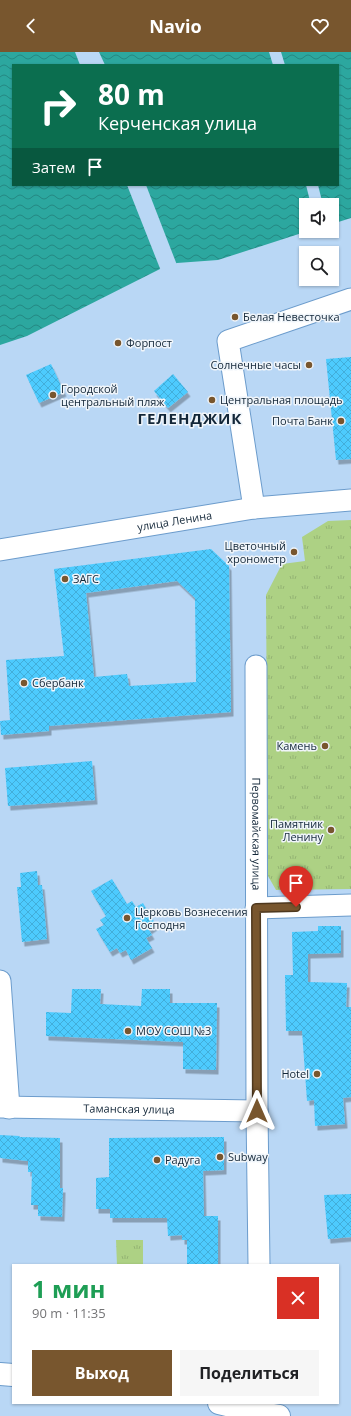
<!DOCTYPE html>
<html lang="ru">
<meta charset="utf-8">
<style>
body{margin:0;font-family:"Open Sans",sans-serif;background:#f6f6f6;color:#202124;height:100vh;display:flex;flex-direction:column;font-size:15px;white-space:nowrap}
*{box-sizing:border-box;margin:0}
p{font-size:13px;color:#757577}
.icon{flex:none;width:22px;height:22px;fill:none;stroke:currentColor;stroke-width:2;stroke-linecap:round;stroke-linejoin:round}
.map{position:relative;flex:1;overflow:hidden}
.details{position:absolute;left:12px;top:1212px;width:327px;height:140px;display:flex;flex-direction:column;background:#fff;border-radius:0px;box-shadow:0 1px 3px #0004}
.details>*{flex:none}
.guide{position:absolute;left:12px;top:12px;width:327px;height:122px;border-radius:0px;box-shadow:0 1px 3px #0004;background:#0b6e4f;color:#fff;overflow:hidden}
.buttons{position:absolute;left:299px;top:146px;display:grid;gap:8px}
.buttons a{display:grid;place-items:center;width:40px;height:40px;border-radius:0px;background:#fff;box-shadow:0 1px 3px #0004;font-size:20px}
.pin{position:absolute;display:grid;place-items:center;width:34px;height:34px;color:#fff;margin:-41px -17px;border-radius:50% 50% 50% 0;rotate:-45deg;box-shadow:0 0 4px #0007}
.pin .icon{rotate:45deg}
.me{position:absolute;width:44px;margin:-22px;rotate:0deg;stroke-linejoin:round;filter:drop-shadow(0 0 3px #0008)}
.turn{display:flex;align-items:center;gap:14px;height:84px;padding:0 20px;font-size:18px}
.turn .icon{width:52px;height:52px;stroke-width:2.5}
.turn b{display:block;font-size:28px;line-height:34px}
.then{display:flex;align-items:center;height:38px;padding:0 20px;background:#0003;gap:8px;font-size:15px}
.round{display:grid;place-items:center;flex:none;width:42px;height:42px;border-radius:0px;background:#f6f6f6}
.summary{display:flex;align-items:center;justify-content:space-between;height:68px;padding:0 20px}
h1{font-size:24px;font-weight:700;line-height:30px;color:#1e9e55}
.primary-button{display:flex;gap:8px;margin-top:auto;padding:8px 20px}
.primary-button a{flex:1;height:46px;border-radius:0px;background:#78562e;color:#fff;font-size:16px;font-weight:700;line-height:46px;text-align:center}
.primary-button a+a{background:#f6f6f6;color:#202124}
header{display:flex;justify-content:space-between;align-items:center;height:52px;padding:0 20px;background:#78562e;color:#fff;font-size:18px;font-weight:700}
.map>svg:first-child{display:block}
.park{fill:url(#park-tufts)}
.water{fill:url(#water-waves);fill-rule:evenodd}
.pier{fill:#b9d7f5}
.building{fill:url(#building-cross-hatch);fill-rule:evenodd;filter:url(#shadow)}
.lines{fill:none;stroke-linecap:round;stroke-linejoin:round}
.minor-casing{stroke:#6c9ccc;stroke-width:23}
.major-casing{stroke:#6c9ccc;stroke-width:24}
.minor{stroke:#fff;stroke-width:21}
.major{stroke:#fff;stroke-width:22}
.route-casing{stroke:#4e381e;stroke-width:10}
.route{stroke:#78562e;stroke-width:7}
.poi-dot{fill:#78562e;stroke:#f0f5fa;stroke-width:1.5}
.labels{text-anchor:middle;stroke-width:3;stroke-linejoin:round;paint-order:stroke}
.poi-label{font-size:11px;fill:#122638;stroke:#f0f5fa;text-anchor:start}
.street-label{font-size:11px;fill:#122638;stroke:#f0f5fa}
.district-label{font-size:15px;font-weight:bold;letter-spacing:1px;fill:#122638;stroke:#f0f5fa}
</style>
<header><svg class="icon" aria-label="back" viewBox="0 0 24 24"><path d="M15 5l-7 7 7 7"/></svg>Navio<svg class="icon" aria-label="heart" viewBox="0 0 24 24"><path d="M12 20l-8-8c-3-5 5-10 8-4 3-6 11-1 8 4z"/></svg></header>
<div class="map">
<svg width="351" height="1364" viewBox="0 0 351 1364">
<defs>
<pattern id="park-tufts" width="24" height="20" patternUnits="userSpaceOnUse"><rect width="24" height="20" fill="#add184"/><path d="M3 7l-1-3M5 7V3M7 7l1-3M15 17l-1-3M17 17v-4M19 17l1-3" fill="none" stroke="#94b373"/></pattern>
<pattern id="water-waves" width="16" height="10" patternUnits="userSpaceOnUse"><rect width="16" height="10" fill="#2ca79f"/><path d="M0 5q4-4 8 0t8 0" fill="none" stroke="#248883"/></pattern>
<pattern id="building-cross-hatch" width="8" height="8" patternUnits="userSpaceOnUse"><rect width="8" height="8" fill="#4dcbfe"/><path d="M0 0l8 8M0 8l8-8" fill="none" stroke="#42aeda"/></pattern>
<filter id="shadow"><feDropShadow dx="2.5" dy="4.5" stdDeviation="0" flood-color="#0004"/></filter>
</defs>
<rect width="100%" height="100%" fill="#b9d7f5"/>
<g class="park">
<path d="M351,468V837L276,838L268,824L266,543L282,512L305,509L302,485L328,469Z"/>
<path d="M116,1188H143V1213H117Z"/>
</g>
<path class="water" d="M0,0H351V166L332,172V153H306V179H308L218,208L177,211L160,217L27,284L0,293ZM13,13H338V133H13Z"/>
<g class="pier">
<path d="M75,0H99L105,13H80Z"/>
<path d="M269,0H281L285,13H273Z"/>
<path d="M127,133H146L177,213L161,219Z"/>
<path d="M306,133H318L323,153H311Z"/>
</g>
<g class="building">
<path d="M351,305V407L336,408L326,307Z"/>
<path d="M51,312L64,340L39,351L26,323Z"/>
<path d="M173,322L188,340L168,356L154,339Z"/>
<path d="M211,497L229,514L231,660L49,674V679L1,683L0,669L10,668L6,608L64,604L54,517ZM177,529L195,546L196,630L129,634L127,622L94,625L86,541Z"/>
<path d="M92,709L95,748L8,754L5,716Z"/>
<path d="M37,819L38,833H42L47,887L22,890L17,835H21L20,821Z"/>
<path d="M112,827L127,852L132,849L136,855L143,851L156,873L149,878L152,883L146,886L152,896L131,908L126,898L120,901L117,896L110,900L96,877L104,873L100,868L106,864L91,839Z"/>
<path d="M318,874H341V901L308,902V930L347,931L346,955H351V1045L343,1046L345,1072L315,1074L314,1048L307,1049L302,979H286L285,923H293L292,880L318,879Z"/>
<path d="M72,937H101L100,952L141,954L142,937H170V951H217L216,1018L183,1017V990L46,984V960L71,961Z"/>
<path d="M0,1083L20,1084L19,1085L60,1086V1136H63L62,1165L38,1164V1153H31L32,1120H28V1109L0,1106Z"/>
<path d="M224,1085V1118L203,1119L204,1164H218V1213H187V1188H182V1183L168,1184L167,1166H110V1157H96V1126L109,1125V1086Z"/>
<path d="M351,1142V1185L328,1187L324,1143Z"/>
</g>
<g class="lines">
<defs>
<g id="minor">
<path d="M254,456L228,289L351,247"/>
<path id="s1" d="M0,498L254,456L351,448"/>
<path id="s2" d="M256,614L257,1059L259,1213"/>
<path d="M256,856L351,853"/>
<path d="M0,929L9,1056"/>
<path id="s3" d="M0,1055L257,1059"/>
</g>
<g id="major">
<path d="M0,1322L13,1323"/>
<path d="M219,1351L259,1361L279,1364"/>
</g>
</defs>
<use href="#minor" class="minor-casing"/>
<use href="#major" class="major-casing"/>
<use href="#minor" class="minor"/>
<use href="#major" class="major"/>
</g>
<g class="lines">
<defs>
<path id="route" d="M257,1059L256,856L296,855"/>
</defs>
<use href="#route" class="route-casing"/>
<use href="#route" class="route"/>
</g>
<g class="poi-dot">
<circle cx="235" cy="265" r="4"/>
<circle cx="118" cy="291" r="4"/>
<circle cx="309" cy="313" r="4"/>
<circle cx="53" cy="343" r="4"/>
<circle cx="212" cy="348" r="4"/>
<circle cx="341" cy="369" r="4"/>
<circle cx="294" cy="500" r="4"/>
<circle cx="65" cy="527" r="4"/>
<circle cx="24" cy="631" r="4"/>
<circle cx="325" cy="694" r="4"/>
<circle cx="331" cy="778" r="4"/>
<circle cx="127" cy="866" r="4"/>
<circle cx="128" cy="979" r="4"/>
<circle cx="317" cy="1022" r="4"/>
<circle cx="220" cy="1105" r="4"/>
<circle cx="157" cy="1108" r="4"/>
</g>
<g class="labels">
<g class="poi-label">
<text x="243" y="269">Белая Невесточка</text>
<text x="126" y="295">Форпост</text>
<text x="301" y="317" text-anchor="end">Солнечные часы</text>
<text x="61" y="341">Городской<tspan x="61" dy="13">центральный пляж</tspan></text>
<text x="220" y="352">Центральная площадь</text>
<text x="333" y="373" text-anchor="end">Почта Банк</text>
<text x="286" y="498" text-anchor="end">Цветочный<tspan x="286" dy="13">хронометр</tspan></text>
<text x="73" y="531">ЗАГС</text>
<text x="32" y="635">Сбербанк</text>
<text x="317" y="698" text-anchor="end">Камень</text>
<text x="323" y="776" text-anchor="end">Памятник<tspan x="323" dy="13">Ленину</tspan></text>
<text x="135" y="864">Церковь Вознесения<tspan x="135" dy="13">Господня</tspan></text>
<text x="136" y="983">МОУ СОШ №3</text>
<text x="309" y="1026" text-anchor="end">Hotel</text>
<text x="228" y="1109">Subway</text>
<text x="165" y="1112">Радуга</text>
</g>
<g class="street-label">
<text dy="4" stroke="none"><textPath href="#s1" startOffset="177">улица Ленина</textPath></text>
<text dy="4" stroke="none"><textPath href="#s2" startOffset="168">Первомайская улица</textPath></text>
<text dy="4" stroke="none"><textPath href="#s3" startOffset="129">Таманская улица</textPath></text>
</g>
<g class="district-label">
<text x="190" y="372">ГЕЛЕНДЖИК</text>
</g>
</g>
</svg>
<div class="buttons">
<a><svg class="icon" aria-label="sound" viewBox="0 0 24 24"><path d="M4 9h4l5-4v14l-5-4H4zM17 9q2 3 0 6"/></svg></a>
<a><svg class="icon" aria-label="search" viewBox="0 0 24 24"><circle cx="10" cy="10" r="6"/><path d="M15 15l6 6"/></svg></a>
</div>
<div class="pin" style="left:296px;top:855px;background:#d93025"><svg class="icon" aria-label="arrive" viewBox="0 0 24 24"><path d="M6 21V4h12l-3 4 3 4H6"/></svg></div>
<svg class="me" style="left:257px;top:1059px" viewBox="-20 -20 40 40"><path d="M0-17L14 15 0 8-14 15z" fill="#78562e" stroke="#fff" stroke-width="4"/></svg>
<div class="guide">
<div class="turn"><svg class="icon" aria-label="right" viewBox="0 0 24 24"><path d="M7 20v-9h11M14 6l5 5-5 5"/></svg><div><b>80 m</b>Керченская улица</div></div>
<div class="then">Затем<svg class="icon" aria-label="arrive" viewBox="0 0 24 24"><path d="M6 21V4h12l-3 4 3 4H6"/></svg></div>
</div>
<section class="details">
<div class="summary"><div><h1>1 мин</h1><p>90 m · 11:35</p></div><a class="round" style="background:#d93025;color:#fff"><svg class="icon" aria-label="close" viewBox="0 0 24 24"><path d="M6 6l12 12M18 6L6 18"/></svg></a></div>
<div class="primary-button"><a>Выход</a><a>Поделиться</a></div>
</section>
</div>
